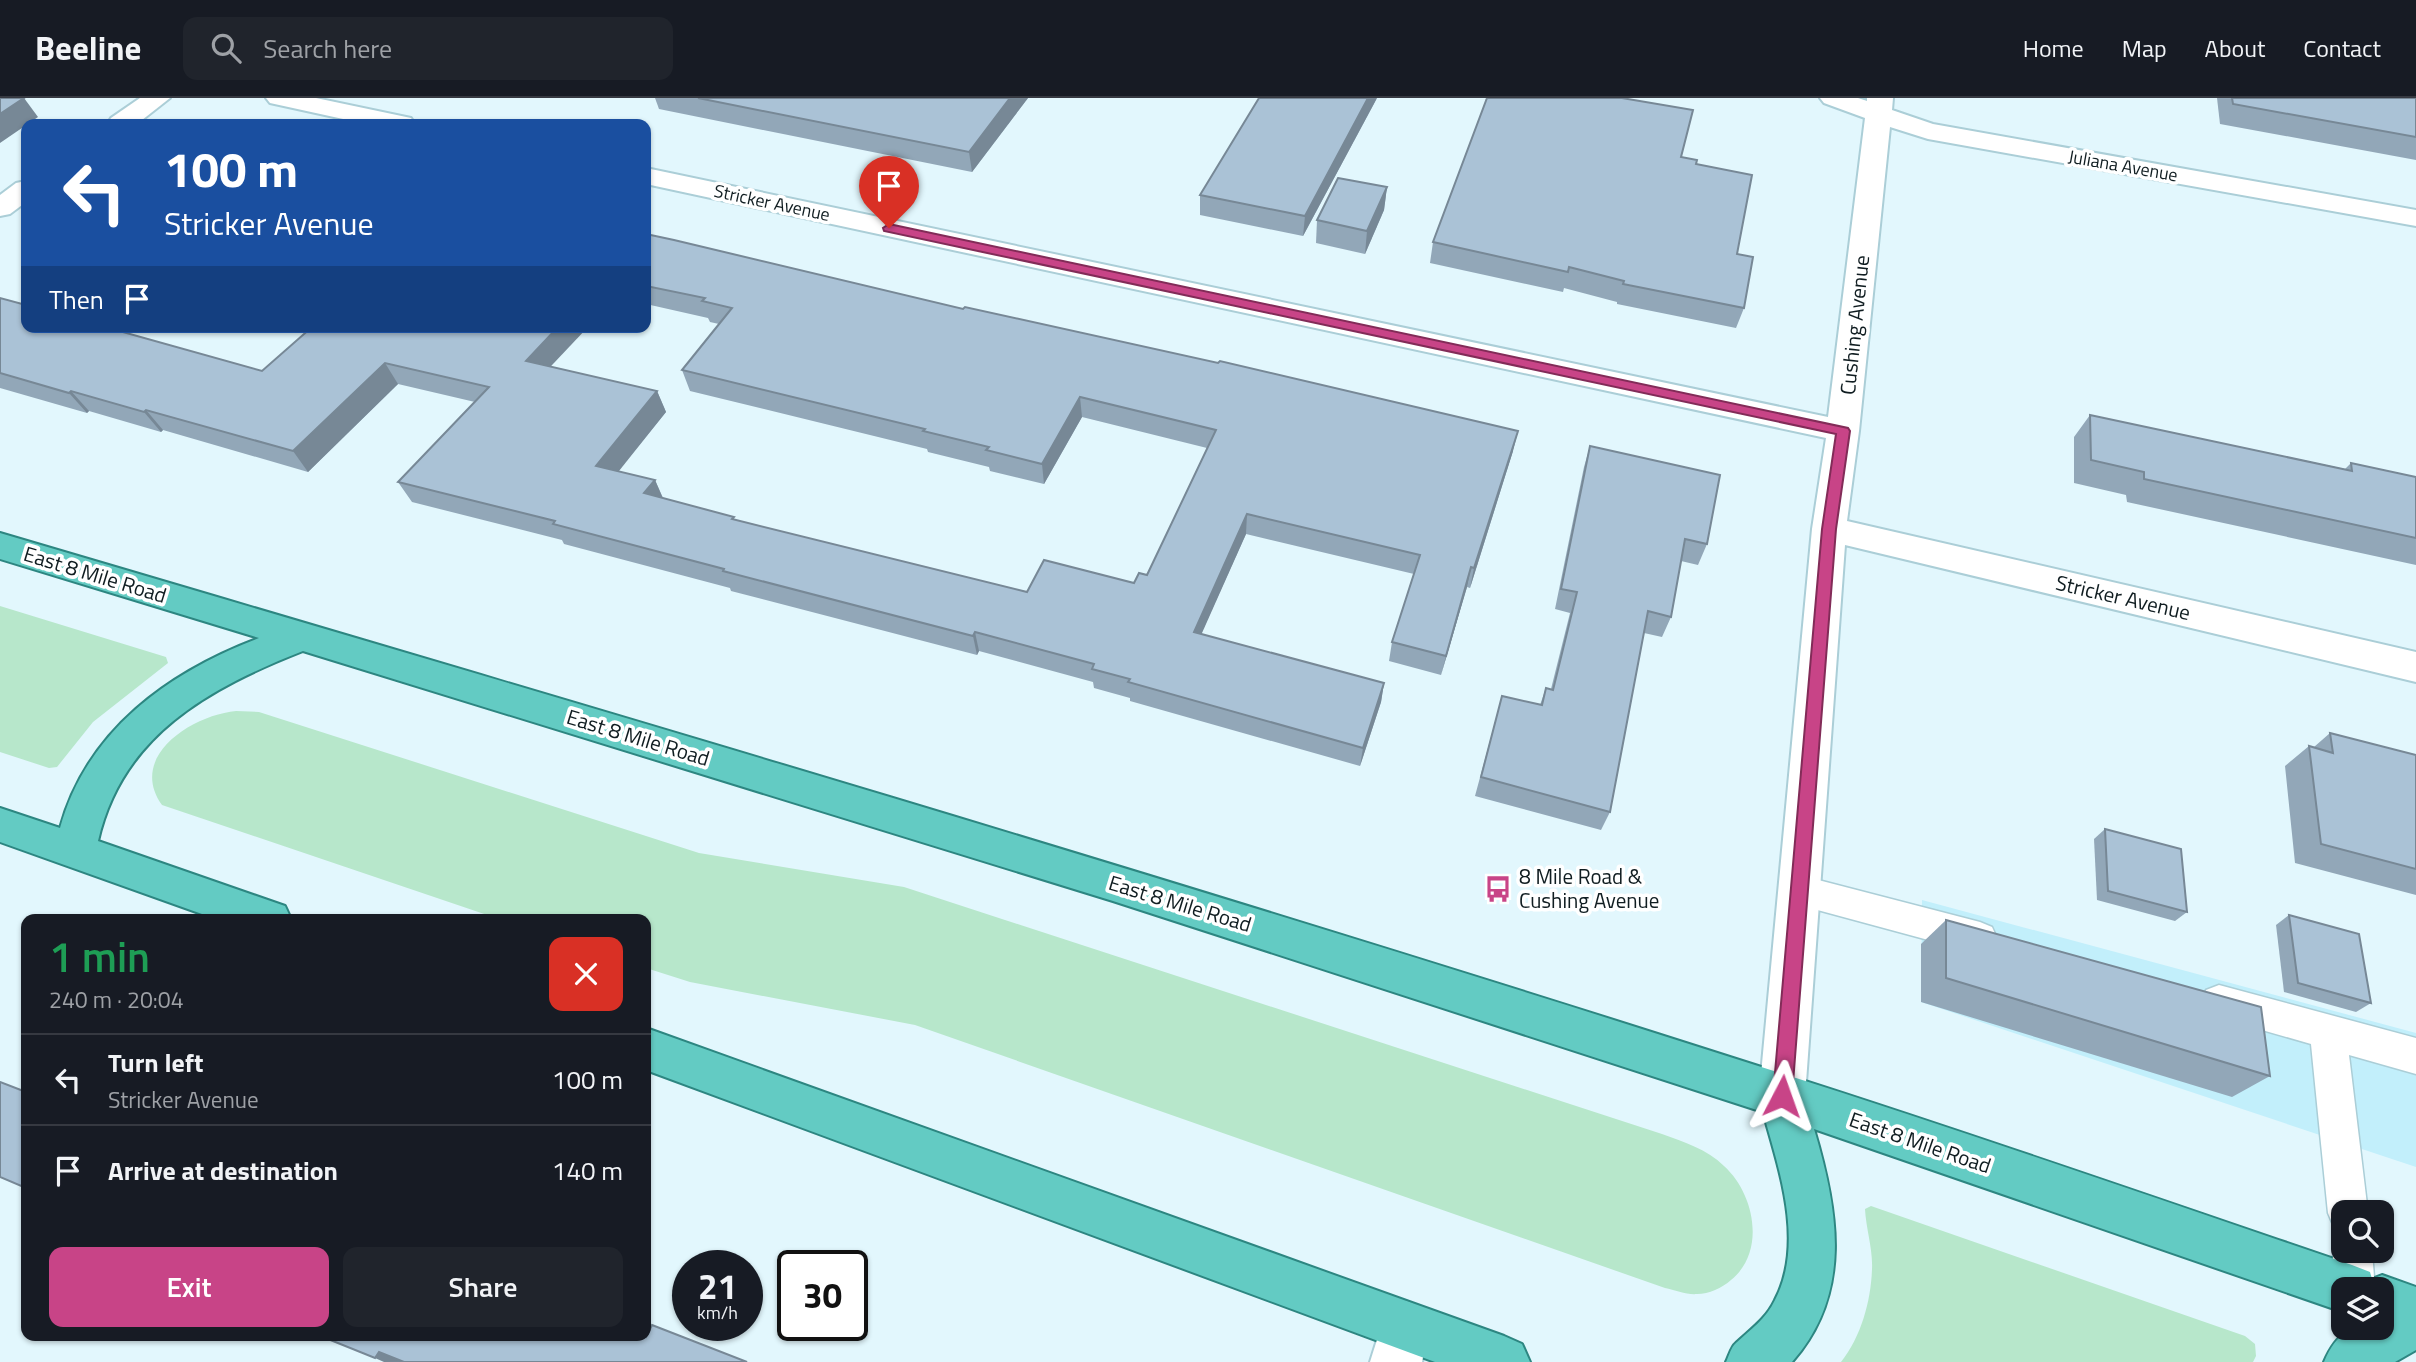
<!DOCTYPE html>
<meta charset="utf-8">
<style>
body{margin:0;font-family:"Titillium Web",sans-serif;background:#20242c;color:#f1f3f6;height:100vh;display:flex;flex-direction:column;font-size:26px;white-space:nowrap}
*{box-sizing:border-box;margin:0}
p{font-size:23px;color:#9ea1a6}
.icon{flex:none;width:38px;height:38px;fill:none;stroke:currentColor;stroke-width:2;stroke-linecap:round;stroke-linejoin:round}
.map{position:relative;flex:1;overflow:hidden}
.drawer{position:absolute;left:21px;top:816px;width:630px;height:427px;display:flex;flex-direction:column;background:#171b24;border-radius:14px;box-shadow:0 2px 5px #0004}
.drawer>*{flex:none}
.guide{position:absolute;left:21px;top:21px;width:630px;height:214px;border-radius:14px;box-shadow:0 2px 5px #0004;background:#1a4fa0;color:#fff;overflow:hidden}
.tools{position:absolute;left:2331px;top:1102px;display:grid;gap:14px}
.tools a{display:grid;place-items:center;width:63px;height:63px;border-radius:14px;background:#171b24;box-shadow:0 2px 5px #0004;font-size:35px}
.speed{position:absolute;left:672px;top:1152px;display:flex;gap:14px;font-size:35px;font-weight:700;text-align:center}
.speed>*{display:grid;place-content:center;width:91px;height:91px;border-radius:50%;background:#171b24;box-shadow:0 2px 5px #0004;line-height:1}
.speed small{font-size:18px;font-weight:400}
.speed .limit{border:4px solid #111;border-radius:10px;background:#fff;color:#111}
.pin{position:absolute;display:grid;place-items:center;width:60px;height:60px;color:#fff;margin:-72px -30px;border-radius:50% 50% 50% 0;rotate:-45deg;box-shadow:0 0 7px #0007}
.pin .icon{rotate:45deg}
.me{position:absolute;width:77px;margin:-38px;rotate:4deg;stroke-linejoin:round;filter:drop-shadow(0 0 5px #0008)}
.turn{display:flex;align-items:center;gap:24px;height:147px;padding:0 28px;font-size:32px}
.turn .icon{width:91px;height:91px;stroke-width:2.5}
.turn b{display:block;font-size:49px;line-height:60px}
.then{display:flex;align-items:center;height:66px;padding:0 28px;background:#0003;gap:14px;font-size:26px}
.round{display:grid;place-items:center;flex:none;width:74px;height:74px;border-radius:14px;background:#20242c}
.head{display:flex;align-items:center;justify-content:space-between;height:119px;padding:0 28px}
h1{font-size:42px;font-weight:600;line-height:52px;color:#1e9e55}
.cta{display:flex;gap:14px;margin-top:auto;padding:14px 28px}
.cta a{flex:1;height:80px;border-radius:14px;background:#c84487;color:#fff;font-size:28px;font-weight:600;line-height:80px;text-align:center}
.cta a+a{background:#20242c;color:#f1f3f6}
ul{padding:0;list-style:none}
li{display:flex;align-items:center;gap:21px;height:91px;padding:0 28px;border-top:2px solid #363941}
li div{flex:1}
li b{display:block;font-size:26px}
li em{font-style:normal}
header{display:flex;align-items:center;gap:42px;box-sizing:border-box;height:98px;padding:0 35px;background:#171b24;border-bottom:2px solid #363941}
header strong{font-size:33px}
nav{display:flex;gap:38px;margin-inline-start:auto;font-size:24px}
.search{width:490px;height:63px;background:#20242c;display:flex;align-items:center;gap:18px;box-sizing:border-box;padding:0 24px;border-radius:14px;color:#9ea1a6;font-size:26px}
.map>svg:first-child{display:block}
.built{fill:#c2effb}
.green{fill:#b7e7cb}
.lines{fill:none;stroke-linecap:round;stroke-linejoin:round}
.service-casing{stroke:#abced7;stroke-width:3}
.minor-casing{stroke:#abced7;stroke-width:4}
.trunk-casing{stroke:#2d8681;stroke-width:4}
.service{fill:#fff;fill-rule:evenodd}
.minor{fill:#fff;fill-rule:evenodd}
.trunk{fill:#63cbc3;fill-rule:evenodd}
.wall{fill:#92a7b8}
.shaded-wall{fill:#778896}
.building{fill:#aac2d6;stroke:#778896;stroke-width:2}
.route{fill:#c84487;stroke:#822c58;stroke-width:2}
.labels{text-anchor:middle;stroke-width:7;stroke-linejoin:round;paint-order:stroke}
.far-street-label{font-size:18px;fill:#101d21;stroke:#fff}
.street-label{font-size:21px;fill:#101d21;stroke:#fff}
.poi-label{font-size:21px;fill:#101d21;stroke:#fff;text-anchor:start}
</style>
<header>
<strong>Beeline</strong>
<div class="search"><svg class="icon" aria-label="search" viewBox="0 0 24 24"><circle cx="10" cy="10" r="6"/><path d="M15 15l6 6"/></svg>Search here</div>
<nav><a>Home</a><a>Map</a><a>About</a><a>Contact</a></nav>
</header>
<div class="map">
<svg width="2416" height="1264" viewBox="0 0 2416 1264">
<rect width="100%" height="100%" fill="#e2f7fd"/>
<path class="built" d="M1922,802L2416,935V1069L1921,904Z"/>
<g class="green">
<path d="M0,508L166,559L168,565L93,624L57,669L49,670L0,654Z"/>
<path d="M236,613L259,614L699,755L904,789L1662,1036C1684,1044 1707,1051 1724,1068C1755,1096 1766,1154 1731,1182C1722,1190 1709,1196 1697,1196C1687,1197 1675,1192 1665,1190L915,927L690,884L646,870V821H499L162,707C127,658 193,617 236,613Z"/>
<path d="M1871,1108L2245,1238L2255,1246L2256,1258L2253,1264H1841C1861,1239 1871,1203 1872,1171C1873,1151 1866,1131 1865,1111Z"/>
</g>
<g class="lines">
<defs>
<g id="service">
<path d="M1799,777L1980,824L1992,829L1997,840L1992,851L1980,856L1799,807L1787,803L1782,792L1787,781Z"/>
<path d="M2219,887L2416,940V976L2349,957L2368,1115H2343V1133L2334,1129L2328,1115L2311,946L2206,916L2201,904L2206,892Z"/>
<path d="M2343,1137V1153H2372L2375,1192H2343V1207C2329,1192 2330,1158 2338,1139Z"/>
</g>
<g id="minor">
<path d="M140,0H170L137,26H107L111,20Z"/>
<path d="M266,0H316L411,20L415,26H366L270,5Z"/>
<path d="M1820,0H1858L1867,3V0H1893L1892,12L1933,26L2416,112V128L1928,41L1890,29L1859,333L1847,423L2416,554V584L1845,447L1805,998L1798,1014L1782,1020L1766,1014L1759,998L1812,431L1826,340L646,86V70L1828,319L1865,20L1824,5Z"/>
<path d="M26,83V104L10,116L0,118V97L16,85Z"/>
<path d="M1405,1203L1423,1210L1430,1228L1422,1264H1370L1387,1210Z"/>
</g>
<g id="trunk">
<path d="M0,435C594,610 1188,785 1777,974C1970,1035 2160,1102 2352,1167L2370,1174L2372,1181L2382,1177L2416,1189V1252L2395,1264H2324C2338,1232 2349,1230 2382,1230V1192H2343V1214L1814,1031C1838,1111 1853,1195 1792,1264H1726C1729,1258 1731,1249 1736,1245C1751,1231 1766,1221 1775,1202C1805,1145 1779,1071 1763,1014L1113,803L303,553C209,590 122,637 98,743L285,808L291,821H216L0,744V710L60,730C87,632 169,574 259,540L0,461Z"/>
<path d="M646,930L1504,1238L1522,1246L1530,1264H1435L646,972Z"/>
</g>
</defs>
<use href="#service" class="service-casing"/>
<use href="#minor" class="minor-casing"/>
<use href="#trunk" class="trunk-casing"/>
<use href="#service" class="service"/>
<use href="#minor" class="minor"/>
<use href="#trunk" class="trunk"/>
</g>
<g class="wall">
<path d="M655,0H1028L972,74L659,11Z"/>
<path d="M1377,0L1303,138L1200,117V97Z"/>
<path d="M2217,0H2416V62L2220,26Z"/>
<path d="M1681,59L1696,66L1737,156L1744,210L1736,230L1617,206V204L1564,190L1563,194L1430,165L1433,144Z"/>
<path d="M1387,89L1384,112L1365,156L1316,145L1317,122Z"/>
<path d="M646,136L1513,353L1470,490L1467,489L1441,577L1389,563L1392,544L1414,476L1246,436L1201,536L1384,585L1381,604L1360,668L1130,603V600L1094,590L1093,584L979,553L977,557L731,493L730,490L564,446L562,442L412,404L398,384L475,304L398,286L308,374L163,332L161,334L89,313L87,315L0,290V200L262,273L312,229L550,269L657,293L666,314L618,373L655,382L663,400L736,422L1027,494L1134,485L1147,477L1207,350L1082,319L1044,386L990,373L989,369L928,354L927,351L690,293L682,272L719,226L710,224L708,220L646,206Z"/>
<path d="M2090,317L2345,371L2351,365L2416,379V467L2127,404L2126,397L2074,385V339Z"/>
<path d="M1590,348L1707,446L1698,467L1681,463L1671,519L1662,539L1644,535L1610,714L1601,732L1475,698L1502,598L1540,607L1546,590L1551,591L1570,515L1555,511L1584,369Z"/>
<path d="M2330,635L2416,657V797L2295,765L2285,668L2309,648L2314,649Z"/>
<path d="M2105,731L2187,814L2175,823L2097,802L2094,741Z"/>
<path d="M2289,817L2371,905L2356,914L2284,894L2276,827Z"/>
<path d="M1946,822L2270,978L2232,999L1921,904V846Z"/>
</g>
<g class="shaded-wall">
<path d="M24,0L38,19L0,45V16Z"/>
<path d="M1010,0H1028L972,74L969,54Z"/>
<path d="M1368,0H1377L1303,138L1305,118Z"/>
<path d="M1387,89L1384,112L1365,156L1367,133Z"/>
<path d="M558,229H588L536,284L526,263Z"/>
<path d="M385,265L398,286L308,374L293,353Z"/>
<path d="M71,293L89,313L87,315L69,295Z"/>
<path d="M657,293L666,314L607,388L596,368Z"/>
<path d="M1080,299L1082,319L1044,386L1042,366Z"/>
<path d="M146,312L163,332L161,334L144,314Z"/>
<path d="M1518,333L1513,353L1470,490L1474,470Z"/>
<path d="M655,382L664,403L644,395Z"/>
<path d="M1247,416L1246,436L1194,553V534Z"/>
<path d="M1471,469L1467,489L1441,577L1446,558Z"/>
<path d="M975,534L979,553L977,557L973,538Z"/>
<path d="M1384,585L1381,604L1360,668L1363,650Z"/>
<path d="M379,1254L403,1263L402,1264H384L375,1260Z"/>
</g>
<g class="building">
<path d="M0,0H24L0,16Z"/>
<path d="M698,0H1010L969,54Z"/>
<path d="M1259,0H1368L1305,118L1200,97Z"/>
<path d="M1487,0H1622L1693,12L1681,59L1697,62L1696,66L1752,77L1737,156L1753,159L1744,210L1623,186L1624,183L1569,169L1568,174L1433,144Z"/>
<path d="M2232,0H2416V39L2233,6Z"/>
<path d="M1338,80L1387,89L1367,133L1317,122Z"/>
<path d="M646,136L674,142L963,211L965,209L1218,265L1220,263L1518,333L1474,470L1471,469L1446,558L1392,544L1420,457L1247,416L1194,534L1384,585L1363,650L1128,584L1130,581L1092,571L1094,566L975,534L973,538L723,473L724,471L553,426L555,423L398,384L489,289L385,265L293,353L146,312L144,314L71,293L69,295L0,275V200L26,207V229H105L262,273L312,229H558L526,263L657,293L596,368L655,382L644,395L734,419L732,421L1027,494L1044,462L1134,485L1139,475L1147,477L1216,332L1080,299L1042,366L986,352L989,349L923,333L925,331L682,272L732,210L702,203L705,200L646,188Z"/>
<path d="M2090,317L2352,373L2351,365L2416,379V440L2144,381V374L2091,362Z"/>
<path d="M1590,348L1720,377L1707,446L1685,441L1671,519L1648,513L1610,714L1481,679L1502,598L1542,607L1546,590L1553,592L1577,494L1561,491Z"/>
<path d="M2330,635L2416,657V771L2321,746L2309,648L2333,655Z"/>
<path d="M2105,731L2181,751L2187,814L2108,793Z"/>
<path d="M2289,817L2359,836L2371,905L2298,885Z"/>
<path d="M1946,822L2261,909L2270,978L1946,880Z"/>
<path d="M0,984L26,994V1090L0,1079Z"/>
<path d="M652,1227L747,1264H404L379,1254L375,1260L318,1237H642L646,1239Z"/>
</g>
<path class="route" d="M889,126L1848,330L1850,333L1836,431L1792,998L1789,1004L1782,1007L1776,1004L1773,998L1822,431L1836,336L884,133L883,130Z"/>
<defs>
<symbol id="bus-bare" viewBox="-9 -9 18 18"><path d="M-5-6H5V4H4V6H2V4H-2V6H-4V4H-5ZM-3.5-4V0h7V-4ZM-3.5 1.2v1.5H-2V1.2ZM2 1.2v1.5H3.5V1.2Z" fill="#c84487" stroke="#fff" stroke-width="2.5" paint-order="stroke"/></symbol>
</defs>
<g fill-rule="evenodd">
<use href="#bus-bare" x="1479" y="772" width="38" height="38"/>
</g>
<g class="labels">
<g class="far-street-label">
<text transform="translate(2123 68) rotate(10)" y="6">Juliana Avenue</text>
<text transform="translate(772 105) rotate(12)" y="6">Stricker Avenue</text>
</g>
<g class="street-label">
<text transform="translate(1855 227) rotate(-84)" y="7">Cushing Avenue</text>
<text transform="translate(95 477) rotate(17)" y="7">East 8 Mile Road</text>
<text transform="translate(2123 500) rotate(13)" y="7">Stricker Avenue</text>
<text transform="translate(638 640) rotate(17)" y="7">East 8 Mile Road</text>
<text transform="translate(1180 806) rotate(17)" y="7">East 8 Mile Road</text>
<text transform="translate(1920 1045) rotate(19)" y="7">East 8 Mile Road</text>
</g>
<g class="poi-label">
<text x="1519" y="786">8 Mile Road &amp;<tspan x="1519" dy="24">Cushing Avenue</tspan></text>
</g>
</g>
</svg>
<div class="tools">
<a><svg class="icon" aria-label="search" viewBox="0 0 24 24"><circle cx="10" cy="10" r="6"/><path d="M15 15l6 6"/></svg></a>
<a><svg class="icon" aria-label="layers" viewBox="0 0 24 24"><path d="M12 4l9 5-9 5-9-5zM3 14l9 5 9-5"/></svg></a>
</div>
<div class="speed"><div>21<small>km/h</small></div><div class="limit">30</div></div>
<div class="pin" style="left:889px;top:130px;background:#d93025"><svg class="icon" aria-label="arrive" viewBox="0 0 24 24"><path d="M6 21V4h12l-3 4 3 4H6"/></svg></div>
<svg class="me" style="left:1782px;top:998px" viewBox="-20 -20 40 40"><path d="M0-17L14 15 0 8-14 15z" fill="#c84487" stroke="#fff" stroke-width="4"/></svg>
<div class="guide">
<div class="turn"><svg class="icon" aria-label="left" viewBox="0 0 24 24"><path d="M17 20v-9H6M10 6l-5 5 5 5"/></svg><div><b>100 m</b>Stricker Avenue</div></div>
<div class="then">Then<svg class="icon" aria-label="arrive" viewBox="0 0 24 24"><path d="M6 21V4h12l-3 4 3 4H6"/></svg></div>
</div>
<section class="drawer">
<div class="head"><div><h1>1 min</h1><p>240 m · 20:04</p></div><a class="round" style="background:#d93025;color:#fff"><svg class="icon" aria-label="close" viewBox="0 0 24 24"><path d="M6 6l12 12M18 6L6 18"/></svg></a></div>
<ul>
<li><svg class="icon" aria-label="left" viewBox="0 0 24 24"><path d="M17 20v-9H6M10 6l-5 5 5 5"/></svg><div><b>Turn left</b><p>Stricker Avenue</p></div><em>100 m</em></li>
<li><svg class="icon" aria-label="arrive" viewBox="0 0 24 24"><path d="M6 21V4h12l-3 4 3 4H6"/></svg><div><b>Arrive at destination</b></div><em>140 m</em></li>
</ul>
<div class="cta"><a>Exit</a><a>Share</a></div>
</section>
</div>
